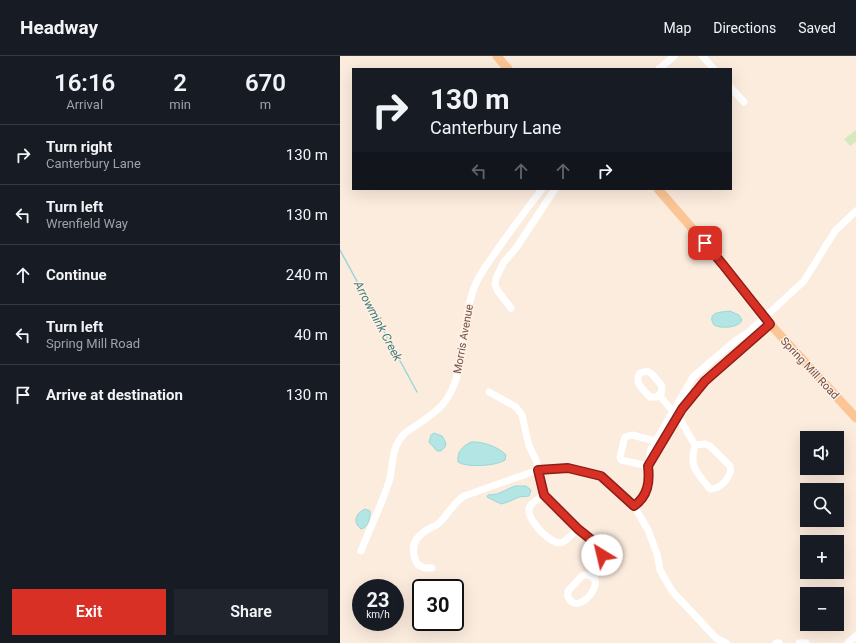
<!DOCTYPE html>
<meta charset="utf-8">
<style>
body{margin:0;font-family:Roboto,sans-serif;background:#20242c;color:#f1f3f6;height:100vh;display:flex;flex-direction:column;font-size:15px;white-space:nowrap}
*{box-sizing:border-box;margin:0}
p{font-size:13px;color:#9ea1a6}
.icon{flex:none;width:22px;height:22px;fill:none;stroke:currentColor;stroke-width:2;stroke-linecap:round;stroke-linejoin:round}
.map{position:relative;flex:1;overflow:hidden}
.drawer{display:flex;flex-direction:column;background:#171b24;width:340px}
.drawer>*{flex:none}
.guide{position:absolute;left:12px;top:12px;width:380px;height:122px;border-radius:0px;box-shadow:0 4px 16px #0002;background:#171b24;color:#f1f3f6;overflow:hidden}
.buttons{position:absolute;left:460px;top:375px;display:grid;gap:8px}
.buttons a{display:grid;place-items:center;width:44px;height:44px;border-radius:0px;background:#171b24;box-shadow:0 4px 16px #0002;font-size:20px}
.speed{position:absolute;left:12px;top:523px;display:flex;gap:8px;font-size:20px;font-weight:700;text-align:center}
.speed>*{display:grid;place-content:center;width:52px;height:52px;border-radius:50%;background:#171b24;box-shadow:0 4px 16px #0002;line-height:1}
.speed small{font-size:10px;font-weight:400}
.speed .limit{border:2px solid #111;border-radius:6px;background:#fff;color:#111}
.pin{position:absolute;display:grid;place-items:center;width:34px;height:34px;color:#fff;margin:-17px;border-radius:8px;box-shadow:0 2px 6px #0006}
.me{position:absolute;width:44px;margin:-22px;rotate:324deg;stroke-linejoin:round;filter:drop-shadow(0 0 3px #0008)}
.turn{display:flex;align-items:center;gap:14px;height:84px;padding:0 12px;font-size:18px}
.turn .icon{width:52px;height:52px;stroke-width:2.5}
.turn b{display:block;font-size:28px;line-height:34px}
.lanes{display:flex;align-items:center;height:38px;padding:0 12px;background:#0003;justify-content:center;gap:20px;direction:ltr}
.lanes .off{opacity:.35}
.eta{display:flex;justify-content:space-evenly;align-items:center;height:68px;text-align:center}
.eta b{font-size:24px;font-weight:600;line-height:28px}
.action{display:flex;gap:8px;margin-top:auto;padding:8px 12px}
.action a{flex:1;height:46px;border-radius:0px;background:#d93025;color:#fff;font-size:16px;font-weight:600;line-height:46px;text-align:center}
.action a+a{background:#20242c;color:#f1f3f6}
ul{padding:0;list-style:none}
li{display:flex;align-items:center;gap:12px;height:60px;padding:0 12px;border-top:1px solid #363941}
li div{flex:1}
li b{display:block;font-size:15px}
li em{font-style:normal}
header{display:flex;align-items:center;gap:24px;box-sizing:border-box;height:56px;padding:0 20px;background:#171b24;border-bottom:1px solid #363941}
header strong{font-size:19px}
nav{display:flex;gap:22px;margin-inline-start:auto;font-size:14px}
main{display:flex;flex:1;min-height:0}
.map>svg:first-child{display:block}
.green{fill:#d6e9bd}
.water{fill:#b3e5e4;stroke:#9ad7d7}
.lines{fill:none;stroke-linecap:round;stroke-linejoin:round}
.stream{stroke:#9ad7d7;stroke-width:1.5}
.minor{stroke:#fff;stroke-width:7}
.major{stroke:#fcc595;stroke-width:9}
.route-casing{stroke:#8d1f18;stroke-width:10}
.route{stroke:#d93025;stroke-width:7}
.labels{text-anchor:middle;stroke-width:3;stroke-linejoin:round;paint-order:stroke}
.street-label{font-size:11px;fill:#724f47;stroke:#fff0e4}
.water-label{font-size:12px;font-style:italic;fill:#3b7878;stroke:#fff0e4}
</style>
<header>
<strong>Headway</strong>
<nav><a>Map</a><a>Directions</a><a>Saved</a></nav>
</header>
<main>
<section class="drawer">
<div class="eta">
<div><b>16:16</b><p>Arrival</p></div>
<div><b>2</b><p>min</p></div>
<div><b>670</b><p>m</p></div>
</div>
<ul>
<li><svg class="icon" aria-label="right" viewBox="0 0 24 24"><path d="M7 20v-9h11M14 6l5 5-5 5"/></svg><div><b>Turn right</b><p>Canterbury Lane</p></div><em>130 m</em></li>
<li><svg class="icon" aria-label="left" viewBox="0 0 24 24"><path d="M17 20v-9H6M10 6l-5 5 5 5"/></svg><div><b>Turn left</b><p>Wrenfield Way</p></div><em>130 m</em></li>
<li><svg class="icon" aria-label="ahead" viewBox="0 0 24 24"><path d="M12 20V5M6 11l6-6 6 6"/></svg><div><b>Continue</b></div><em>240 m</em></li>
<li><svg class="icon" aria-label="left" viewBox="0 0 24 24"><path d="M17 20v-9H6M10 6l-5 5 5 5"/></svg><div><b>Turn left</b><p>Spring Mill Road</p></div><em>40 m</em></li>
<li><svg class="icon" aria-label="arrive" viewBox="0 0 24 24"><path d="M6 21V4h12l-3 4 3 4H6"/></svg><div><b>Arrive at destination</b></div><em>130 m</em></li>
</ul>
<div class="action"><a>Exit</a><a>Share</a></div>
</section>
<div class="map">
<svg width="516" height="587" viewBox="0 0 516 587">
<rect width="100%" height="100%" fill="#fcecde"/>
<path class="green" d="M516,74V86L510,90L504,83Z"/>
<g class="water">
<path d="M390,255L399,259L402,264C399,272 381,273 374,269C366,256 381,256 390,255Z"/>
<path d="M94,377L102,380L106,387L105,391L101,395H97L89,386L91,379Z"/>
<path d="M131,386C142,385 159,391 166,399L165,404C157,410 126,412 118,406C117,395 122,391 131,386Z"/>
<path d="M175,430H186L191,434L189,440L179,441L168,446L161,448L147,441L148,439L157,438Z"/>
<path d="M25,453L30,455C31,461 28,472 21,473C12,466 16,457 25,453Z"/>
</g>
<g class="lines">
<path class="stream" d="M0,194L77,336"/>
<g class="minor">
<path d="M362,0L374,13"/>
<path d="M319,13L334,0"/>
<path d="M391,32L404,46"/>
<path d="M171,252L157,234L155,228L156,222L164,206L176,192L215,133"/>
<path d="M307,315L312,318L322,330L321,338L316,341H310C304,334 293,327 300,317Z"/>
<path d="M149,336L176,351L182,359L189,390L196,404L204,439L238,473L258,489L261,494L262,504L261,510L253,522"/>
<path d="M319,339L341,365L355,389C349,411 356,415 369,432L371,433C381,433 393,419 390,410L370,390L365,388L355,389"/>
<path d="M311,404L342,353L365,325L430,268"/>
<path d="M308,410L281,404L280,401L284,384L285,381L292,379L315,385"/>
<path d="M204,439C199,443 189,447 189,454C188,465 212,491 223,486C228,483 233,477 238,473"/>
<path d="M294,450L304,441L308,429L309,418L308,410L311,393L353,321L395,285L406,278L424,262L464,225L495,175L516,155"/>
<path d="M21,495C30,472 41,450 49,426C54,408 50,393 64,378C77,368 93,360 103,348C129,318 119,259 138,223C143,214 149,205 155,197C170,175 186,154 202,133"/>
<path d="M92,512H85L78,509C70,495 72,483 87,474C90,472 95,470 98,468C108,459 113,447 124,440L198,414L228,412L261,420L294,450L308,474L317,498L320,514L332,535L376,582L386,587"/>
<path d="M244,519C270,517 245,555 232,546C228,543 227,539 228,535L241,521Z"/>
<path d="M436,587H439"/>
<path d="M459,587H466"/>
<path d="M508,587L516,580"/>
</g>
<g class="major">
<path d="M157,0L168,13"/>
<path d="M318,133L384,209L430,268L516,362"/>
</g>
</g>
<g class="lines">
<defs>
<path id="route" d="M262,499L261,494L258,489L238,473L204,439L198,414L228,412L261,420L294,450C308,440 310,426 308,410L342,353L365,325L430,268L384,210L365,187"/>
</defs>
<use href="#route" class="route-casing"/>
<use href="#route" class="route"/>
</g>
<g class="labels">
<g class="street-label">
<text transform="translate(123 283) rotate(-80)" y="4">Morris Avenue</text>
<text transform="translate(470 312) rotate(47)" y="4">Spring Mill Road</text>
</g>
<g class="water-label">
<text transform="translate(38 265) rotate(62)" y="4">Arrowmink Creek</text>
</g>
</g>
</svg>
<div class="buttons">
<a><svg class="icon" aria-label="sound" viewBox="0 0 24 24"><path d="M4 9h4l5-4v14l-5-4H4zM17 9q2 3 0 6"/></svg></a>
<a><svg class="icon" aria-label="search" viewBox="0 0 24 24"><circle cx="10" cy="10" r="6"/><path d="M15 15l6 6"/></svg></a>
<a>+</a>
<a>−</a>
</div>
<div class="speed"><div>23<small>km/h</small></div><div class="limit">30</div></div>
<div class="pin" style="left:365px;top:187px;background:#d93025"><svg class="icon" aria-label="arrive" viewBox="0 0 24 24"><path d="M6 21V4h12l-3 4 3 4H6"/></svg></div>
<svg class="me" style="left:262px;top:499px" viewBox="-20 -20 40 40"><circle r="19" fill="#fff"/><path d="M0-13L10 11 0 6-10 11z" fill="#d93025"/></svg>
<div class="guide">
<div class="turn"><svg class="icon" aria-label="right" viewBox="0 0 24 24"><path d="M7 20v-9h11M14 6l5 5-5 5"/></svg><div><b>130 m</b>Canterbury Lane</div></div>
<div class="lanes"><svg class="icon off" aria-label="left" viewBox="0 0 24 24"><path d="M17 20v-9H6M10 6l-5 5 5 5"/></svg><svg class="icon off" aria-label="ahead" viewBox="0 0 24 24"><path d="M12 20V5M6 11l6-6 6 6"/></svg><svg class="icon off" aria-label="ahead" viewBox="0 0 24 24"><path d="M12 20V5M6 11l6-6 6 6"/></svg><svg class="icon" aria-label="right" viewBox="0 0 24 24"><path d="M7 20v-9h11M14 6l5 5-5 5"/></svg></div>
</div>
</div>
</main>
